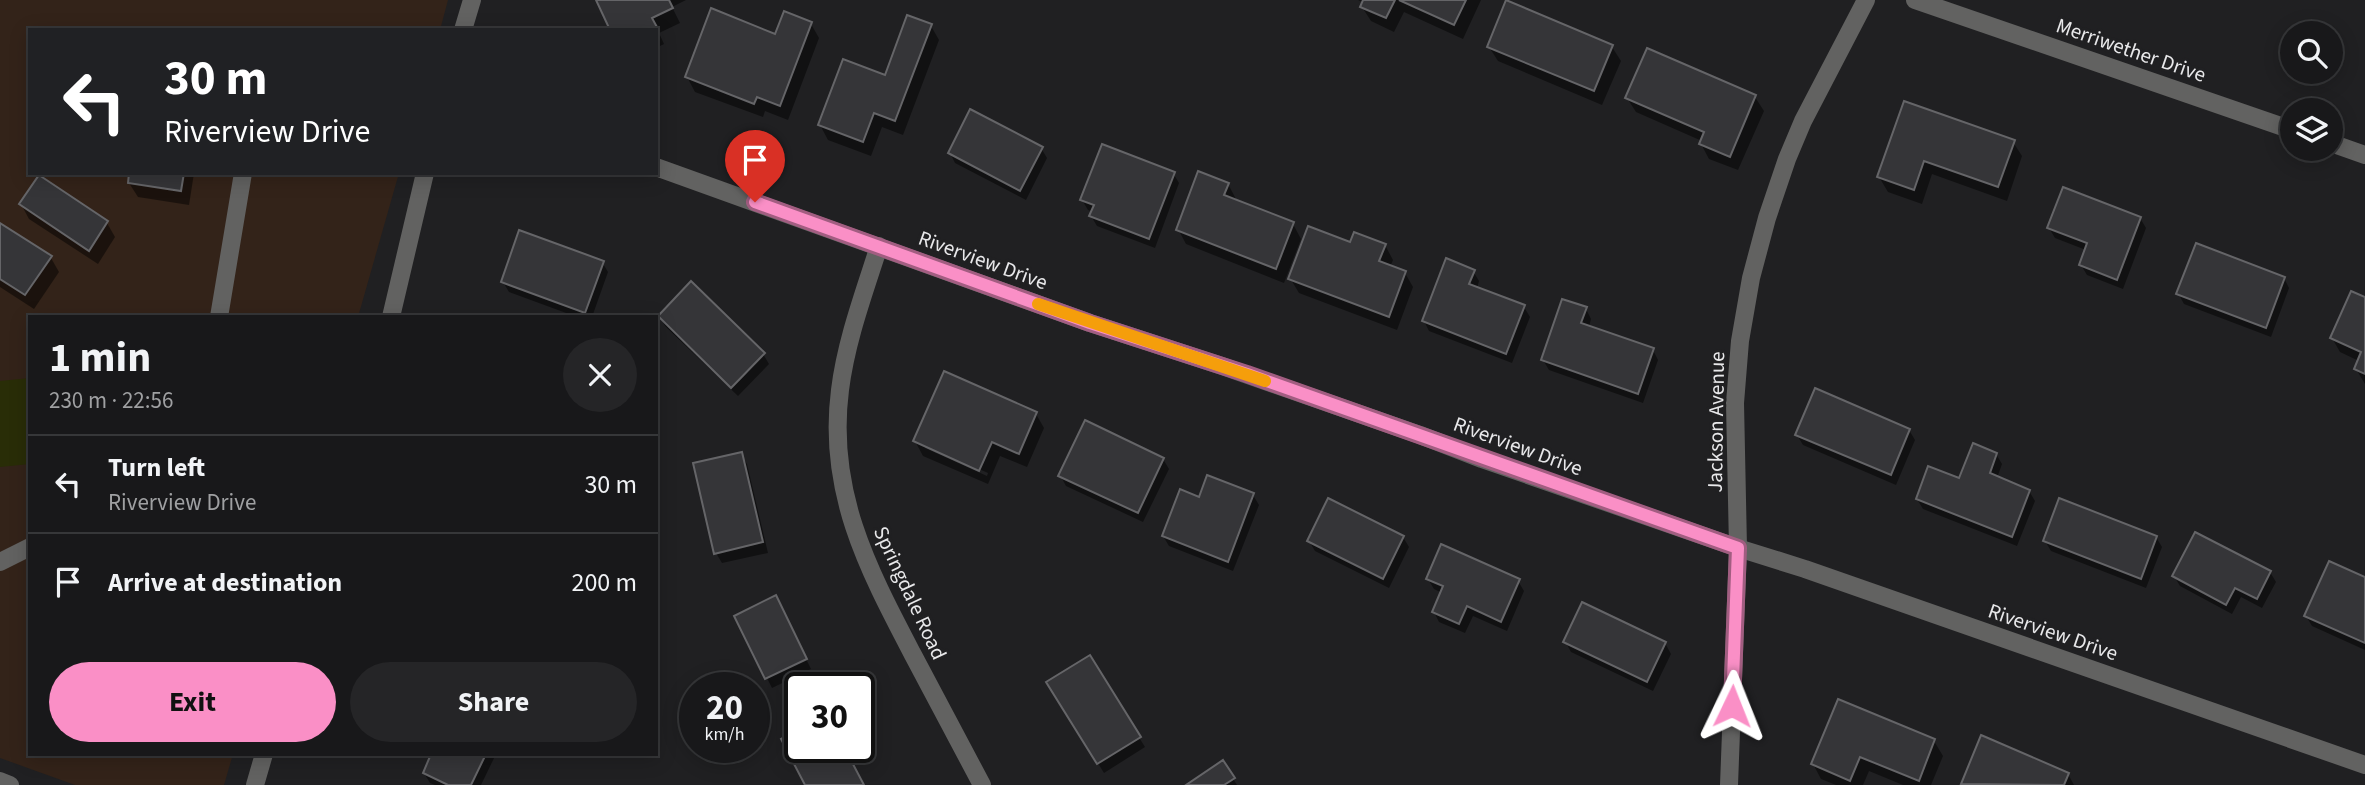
<!DOCTYPE html>
<meta charset="utf-8">
<style>
body{margin:0;font-family:"Source Sans 3",sans-serif;background:#252527;color:#f1f3f6;height:100vh;display:flex;flex-direction:column;font-size:26px;white-space:nowrap}
*{box-sizing:border-box;margin:0}
p{font-size:23px;color:#9fa0a2}
.icon{flex:none;width:38px;height:38px;fill:none;stroke:currentColor;stroke-width:2;stroke-linecap:round;stroke-linejoin:round}
.map{position:relative;flex:1;overflow:hidden}
.side{position:absolute;left:28px;top:315px;width:630px;height:441px;display:flex;flex-direction:column;background:#18181a;border-radius:0px;box-shadow:0 4px 18px #0003,0 0 0 2px #363739}
.side>*{flex:none}
.top-card{position:absolute;left:28px;top:28px;width:630px;height:147px;border-radius:0px;box-shadow:0 4px 18px #0003,0 0 0 2px #363739;background:#202124;color:#fff;overflow:hidden}
.controls{position:absolute;left:2280px;top:21px;display:grid;gap:14px}
.controls a{display:grid;place-items:center;width:63px;height:63px;border-radius:50%;background:#18181a;box-shadow:0 4px 18px #0003,0 0 0 2px #363739;font-size:35px}
.speed{position:absolute;left:679px;top:672px;display:flex;gap:14px;font-size:35px;font-weight:700;text-align:center}
.speed>*{display:grid;place-content:center;width:91px;height:91px;border-radius:50%;background:#18181a;box-shadow:0 4px 18px #0003,0 0 0 2px #363739;line-height:1}
.speed small{font-size:18px;font-weight:400}
.speed .limit{border:4px solid #111;border-radius:10px;background:#fff;color:#111}
.pin{position:absolute;display:grid;place-items:center;width:60px;height:60px;color:#fff;margin:-72px -30px;border-radius:50% 50% 50% 0;rotate:-45deg;box-shadow:0 0 7px #0007}
.pin .icon{rotate:45deg}
.me{position:absolute;width:77px;margin:-38px;rotate:2deg;stroke-linejoin:round;filter:drop-shadow(0 0 5px #0008)}
.turn{display:flex;align-items:center;gap:24px;height:147px;padding:0 21px;font-size:32px}
.turn .icon{width:91px;height:91px;stroke-width:2.5}
.turn b{display:block;font-size:49px;line-height:60px}
.round{display:grid;place-items:center;flex:none;width:74px;height:74px;border-radius:37px;background:#252527}
.summary{display:flex;align-items:center;justify-content:space-between;height:119px;padding:0 21px}
h1{font-size:42px;font-weight:700;line-height:52px}
.action{display:flex;gap:14px;margin-top:auto;padding:14px 21px}
.action a{flex:1;height:80px;border-radius:42px;background:#fa8fc6;color:#111;font-size:28px;font-weight:700;line-height:80px;text-align:center}
.action a+a{background:#252527;color:#f1f3f6}
ul{padding:0;list-style:none}
li{display:flex;align-items:center;gap:21px;height:98px;padding:0 21px;border-top:2px solid #363739}
li div{flex:1}
li b{display:block;font-size:26px}
li em{font-style:normal}
.map>svg:first-child{display:block}
.education{fill:#332319}
.green{fill:#292d07}
.shadow{fill:#0007;fill-rule:evenodd}
.building{fill:#353538;stroke:#656568;stroke-width:2}
.lines{fill:none;stroke-linecap:round;stroke-linejoin:round}
.minor{stroke:#626261;stroke-width:18}
.route-casing{stroke:#a25d81;stroke-width:18}
.route{stroke:#fa8fc6;stroke-width:12}
.slow{stroke:#f59e0b;stroke-width:12}
.labels{text-anchor:middle;stroke-width:6;stroke-linejoin:round;paint-order:stroke}
.street-label{font-size:21px;fill:#e8e8ea;stroke:#202022}
</style>
<div class="map">
<svg width="2365" height="785" viewBox="0 0 2365 785">
<rect width="100%" height="100%" fill="#202022"/>
<path class="education" d="M0,0H448L440,30H30V173H399L358,317H30V754H233L224,785H75L0,758Z"/>
<path class="green" d="M30,378V464L0,467V381Z"/>
<g class="shadow">
<path d="M598,0H686L672,7L680,23L659,33L664,44L656,48V30H612Z"/>
<path d="M1358,0H1481L1463,39L1404,12L1394,32L1371,21L1362,7L1364,3Z"/>
<path d="M811,24L819,38L788,120L765,111L763,117L695,92L687,77L776,36Z"/>
<path d="M931,26L939,40L903,135L882,127L871,156L828,140L820,125L886,77Z"/>
<path d="M1489,47H1612L1621,61L1602,105L1498,61Z"/>
<path d="M1755,97L1764,111L1738,170L1709,159L1701,144L1702,141L1636,112L1627,98Z"/>
<path d="M1905,103L2013,142L2022,156L2007,201L1932,174L1922,204L1888,192L1879,177Z"/>
<path d="M1041,148L1047,158L1026,200L955,163L950,153Z"/>
<path d="M131,173H194L189,205L138,197L129,183Z"/>
<path d="M1173,173L1179,183L1155,248L1097,226L1091,216L1093,212L1088,210L1082,200Z"/>
<path d="M1228,184L1236,199L1235,202L1293,224L1301,239L1284,283L1186,244L1178,229Z"/>
<path d="M21,204L107,223L115,237L98,264L29,219Z"/>
<path d="M2140,218L2146,228L2123,289L2087,275L2081,265L2086,250L2055,238L2049,228Z"/>
<path d="M0,225L51,258L59,272L34,309L0,287Z"/>
<path d="M1351,244L1385,245L1393,260L1390,267L1405,273L1413,287L1397,330L1299,293L1290,278Z"/>
<path d="M602,262L608,272L592,317H577L509,292L503,282Z"/>
<path d="M1473,271L1479,281L1477,288L1524,307L1530,317L1512,363L1429,331L1424,321Z"/>
<path d="M2284,278L2289,288L2271,337L2184,304L2178,293Z"/>
<path d="M2365,299V384L2356,369L2359,361L2340,352L2332,338Z"/>
<path d="M1586,309L1591,319L1589,327L1653,350L1658,360L1643,403L1549,370L1543,360Z"/>
<path d="M660,316L763,354L769,364L738,396L665,326Z"/>
<path d="M1036,414L1044,428L1027,467L1000,456L988,484L923,456L915,441ZM925,445L988,473L987,476L925,448Z"/>
<path d="M1909,430L1915,440L1896,485L1803,445L1797,435Z"/>
<path d="M741,454L747,464L768,553L722,563L716,553Z"/>
<path d="M1996,454L2002,464L1997,478L2029,491L2035,501L2017,546L1923,509L1917,499L1960,481Z"/>
<path d="M1163,459L1169,469L1143,522L1066,486L1060,475Z"/>
<path d="M1253,495L1259,505L1233,571L1169,546L1163,536L1200,499Z"/>
<path d="M1403,537L1409,547L1389,588L1315,551L1309,541Z"/>
<path d="M2156,537L2162,547L2146,588L2051,551L2045,541Z"/>
<path d="M2270,572L2276,582L2262,608L2241,597L2232,614L2180,586L2174,576Z"/>
<path d="M1428,579L1518,581L1524,591L1507,631L1473,616L1465,633L1439,622L1434,612L1442,593L1434,589Z"/>
<path d="M2365,579V650L2312,626L2306,616Z"/>
<path d="M781,608L811,669L772,688L767,678Z"/>
<path d="M1565,641L1665,643L1671,654L1653,691L1571,652Z"/>
<path d="M1089,657L1145,747L1104,773L1048,682Z"/>
<path d="M1982,737L2068,774L2074,785H1963Z"/>
<path d="M1934,741L1943,756L1931,785H1903L1869,771L1863,785H1836L1821,779L1813,764Z"/>
<path d="M433,754H496L481,785H435L430,783L424,773Z"/>
<path d="M1223,763L1237,785H1189Z"/>
</g>
<g class="building">
<path d="M596,0H669L673,8L652,18L658,29L655,30H610Z"/>
<path d="M1363,0H1395L1386,18L1360,7Z"/>
<path d="M1399,0H1466L1454,25Z"/>
<path d="M1506,0L1613,45L1594,91L1487,47Z"/>
<path d="M711,8L775,34L784,11L812,22L780,106L757,97L754,104L685,77Z"/>
<path d="M907,15L932,24L895,121L874,113L863,142L818,125L843,59L885,75Z"/>
<path d="M1647,48L1756,95L1730,157L1699,144L1704,132L1625,98Z"/>
<path d="M1904,101L2015,140L1998,187L1924,161L1914,190L1877,177Z"/>
<path d="M970,109L1043,147L1020,191L948,153Z"/>
<path d="M1102,144L1175,172L1149,239L1089,216L1094,205L1080,200Z"/>
<path d="M1198,171L1229,183L1224,195L1294,222L1276,269L1176,230Z"/>
<path d="M129,173H184L181,191L128,183Z"/>
<path d="M39,175L108,221L89,251L19,204Z"/>
<path d="M2063,187L2141,217L2117,280L2079,265L2087,243L2047,228Z"/>
<path d="M0,223L52,256L25,295L0,279Z"/>
<path d="M1308,226L1350,242L1354,232L1386,244L1379,261L1406,271L1389,317L1288,279Z"/>
<path d="M519,230L604,261L585,313L501,282Z"/>
<path d="M2196,243L2285,277L2266,328L2176,294Z"/>
<path d="M1446,258L1475,270L1469,284L1525,305L1506,354L1422,321Z"/>
<path d="M691,281L765,353L731,388L658,316Z"/>
<path d="M2351,291L2365,297V374L2354,369L2361,352L2330,338Z"/>
<path d="M1562,299L1587,307L1581,323L1654,348L1638,394L1541,360Z"/>
<path d="M944,371L1037,412L1019,454L992,442L979,471L913,441Z"/>
<path d="M1815,388L1910,429L1891,475L1795,435Z"/>
<path d="M1085,420L1164,458L1138,513L1058,476Z"/>
<path d="M1973,443L1997,453L1990,473L2030,490L2012,537L1916,499L1928,466L1959,478Z"/>
<path d="M742,452L763,542L714,554L693,463Z"/>
<path d="M1207,475L1254,493L1228,562L1162,536L1180,489L1199,497Z"/>
<path d="M1328,498L1404,536L1383,579L1307,541Z"/>
<path d="M2059,498L2157,536L2141,579L2043,541Z"/>
<path d="M2195,532L2271,571L2257,599L2235,588L2226,605L2172,576Z"/>
<path d="M1441,544L1520,579L1501,622L1467,606L1459,624L1432,612L1443,586L1426,579Z"/>
<path d="M2329,561L2365,577V643L2304,616Z"/>
<path d="M776,595L807,659L765,679L734,616Z"/>
<path d="M1582,602L1666,642L1647,682L1563,642Z"/>
<path d="M1090,655L1141,737L1097,764L1046,682Z"/>
<path d="M1838,699L1935,739L1919,781L1860,757L1850,781L1811,764Z"/>
<path d="M800,729V747H844L864,785H805L781,739Z"/>
<path d="M1981,735L2069,773L2064,785L1961,784Z"/>
<path d="M431,754H486L471,785H448L423,773Z"/>
<path d="M1223,760L1235,778L1224,785H1186Z"/>
</g>
<g class="lines">
<g class="minor">
<path d="M1915,0L2292,130"/>
<path d="M463,30L472,0"/>
<path d="M2331,143L2365,155"/>
<path d="M656,167L1090,323L1222,366L1420,435L1482,459L1738,548L1805,569L2365,765"/>
<path d="M879,246C864,293 846,341 840,390C827,491 867,567 912,653C935,697 959,741 982,785"/>
<path d="M219,317L243,173"/>
<path d="M391,317L425,173"/>
<path d="M0,562L30,547"/>
<path d="M0,781L10,785"/>
<path d="M255,785L264,754"/>
<path d="M1729,785L1738,548L1735,403L1740,341L1751,278L1767,218L1787,159L1803,121L1866,0"/>
</g>
</g>
<g class="lines">
<defs>
<path id="route" d="M755,202L1090,323L1247,374L1738,548L1732,706"/>
</defs>
<use href="#route" class="route-casing"/>
<use href="#route" class="route"/>
<path class="slow" d="M1038,304L1265,381"/>
</g>
<g class="labels">
<g class="street-label">
<text transform="translate(2131 50) rotate(19)" y="7">Merriwether Drive</text>
<text transform="translate(983 260) rotate(20)" y="7">Riverview Drive</text>
<text transform="translate(1716 422) rotate(-89)" y="7">Jackson Avenue</text>
<text transform="translate(1518 446) rotate(20)" y="7">Riverview Drive</text>
<text transform="translate(910 593) rotate(65)" y="7">Springdale Road</text>
<text transform="translate(2053 632) rotate(19)" y="7">Riverview Drive</text>
</g>
</g>
</svg>
<div class="controls">
<a><svg class="icon" aria-label="search" viewBox="0 0 24 24"><circle cx="10" cy="10" r="6"/><path d="M15 15l6 6"/></svg></a>
<a><svg class="icon" aria-label="layers" viewBox="0 0 24 24"><path d="M12 4l9 5-9 5-9-5zM3 14l9 5 9-5"/></svg></a>
</div>
<div class="speed"><div>20<small>km/h</small></div><div class="limit">30</div></div>
<div class="pin" style="left:755px;top:202px;background:#d93025"><svg class="icon" aria-label="arrive" viewBox="0 0 24 24"><path d="M6 21V4h12l-3 4 3 4H6"/></svg></div>
<svg class="me" style="left:1732px;top:706px" viewBox="-20 -20 40 40"><path d="M0-17L14 15 0 8-14 15z" fill="#fa8fc6" stroke="#fff" stroke-width="4"/></svg>
<div class="top-card">
<div class="turn"><svg class="icon" aria-label="left" viewBox="0 0 24 24"><path d="M17 20v-9H6M10 6l-5 5 5 5"/></svg><div><b>30 m</b>Riverview Drive</div></div>
</div>
<section class="side">
<div class="summary"><div><h1>1 min</h1><p>230 m · 22:56</p></div><a class="round"><svg class="icon" aria-label="close" viewBox="0 0 24 24"><path d="M6 6l12 12M18 6L6 18"/></svg></a></div>
<ul>
<li><svg class="icon" aria-label="left" viewBox="0 0 24 24"><path d="M17 20v-9H6M10 6l-5 5 5 5"/></svg><div><b>Turn left</b><p>Riverview Drive</p></div><em>30 m</em></li>
<li><svg class="icon" aria-label="arrive" viewBox="0 0 24 24"><path d="M6 21V4h12l-3 4 3 4H6"/></svg><div><b>Arrive at destination</b></div><em>200 m</em></li>
</ul>
<div class="action"><a>Exit</a><a>Share</a></div>
</section>
</div>
